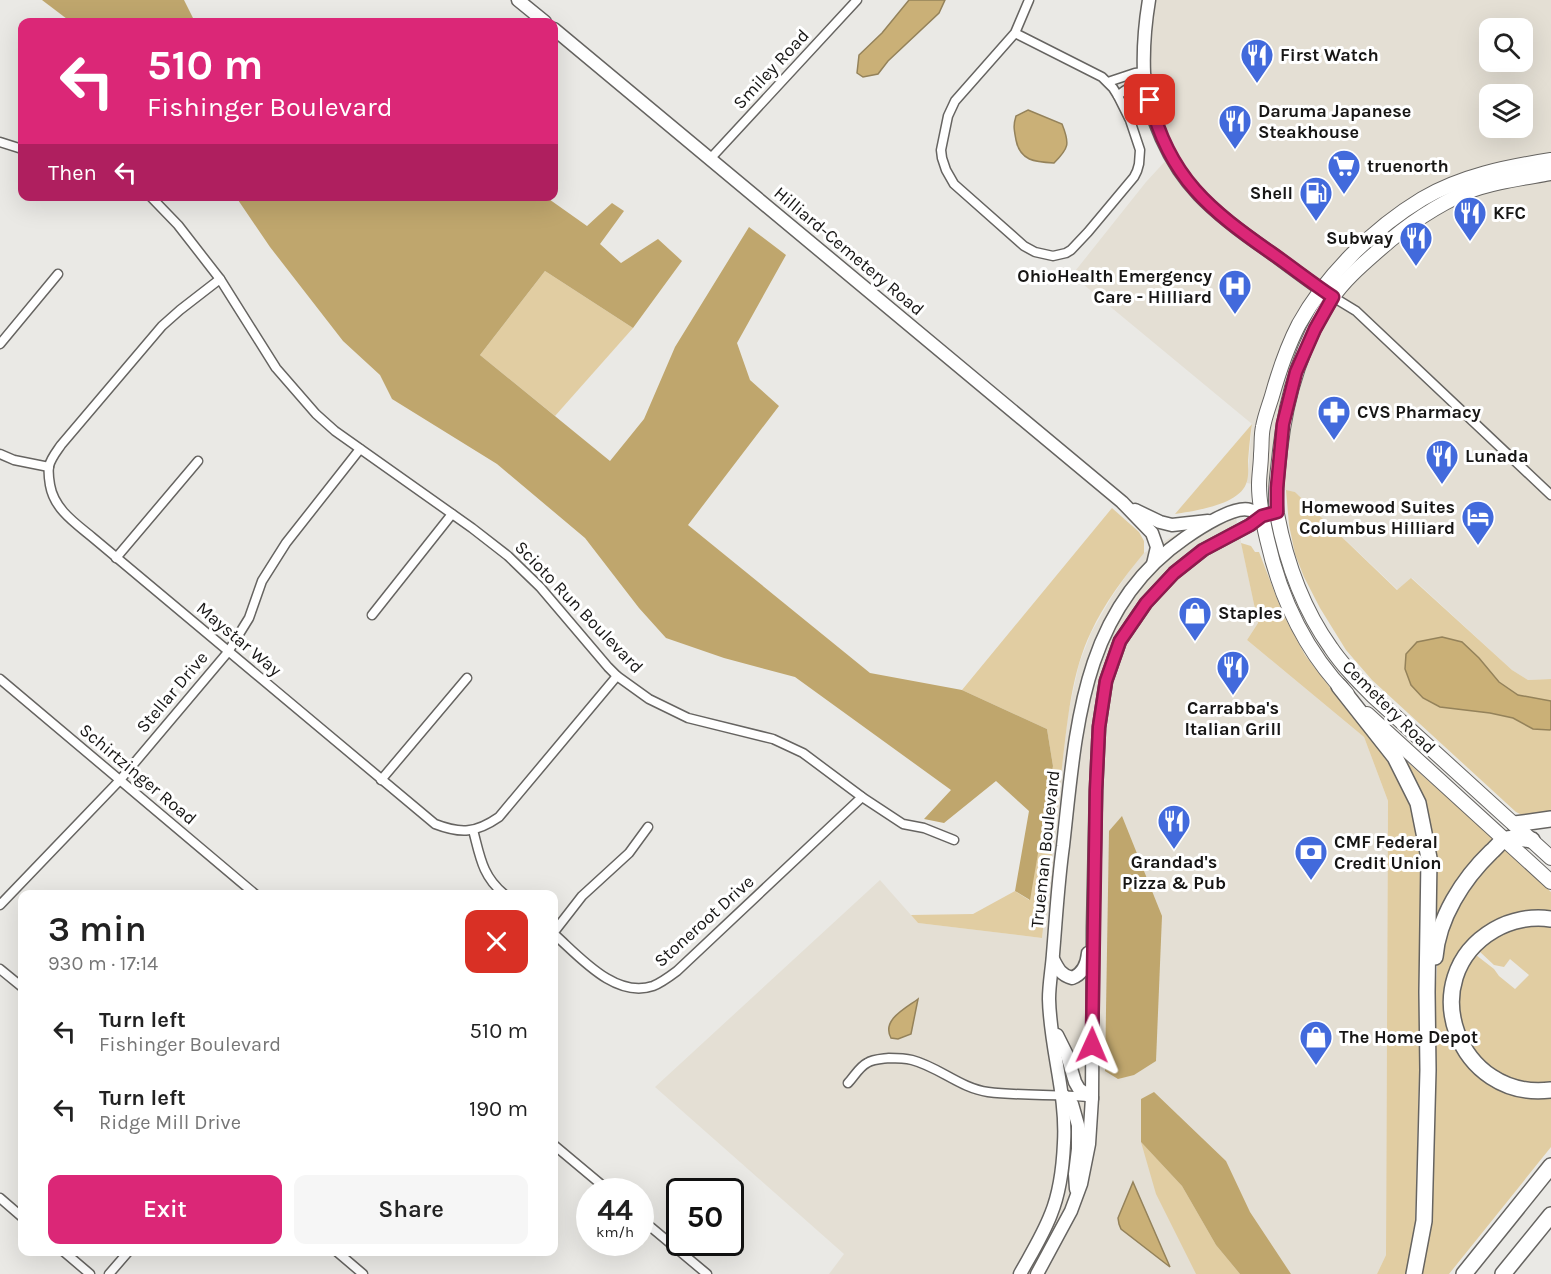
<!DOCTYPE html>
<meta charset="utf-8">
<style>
body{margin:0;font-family:Karla,sans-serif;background:#f6f6f6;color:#222;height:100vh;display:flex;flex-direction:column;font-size:22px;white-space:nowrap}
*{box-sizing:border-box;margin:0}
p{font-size:20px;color:#767676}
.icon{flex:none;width:33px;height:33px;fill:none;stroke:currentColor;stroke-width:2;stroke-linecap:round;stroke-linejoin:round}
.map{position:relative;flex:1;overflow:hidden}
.details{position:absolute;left:18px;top:890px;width:540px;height:366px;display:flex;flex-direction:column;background:#fff;border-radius:12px;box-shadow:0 6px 24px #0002}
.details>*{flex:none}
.top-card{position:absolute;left:18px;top:18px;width:540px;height:183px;border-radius:12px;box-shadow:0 6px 24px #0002;background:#db2777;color:#fff;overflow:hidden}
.fabs{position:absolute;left:1479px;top:18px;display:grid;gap:12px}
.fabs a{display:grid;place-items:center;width:54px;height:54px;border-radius:12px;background:#fff;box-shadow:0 6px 24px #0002;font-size:30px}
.speed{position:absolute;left:576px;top:1178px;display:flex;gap:12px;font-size:30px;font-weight:700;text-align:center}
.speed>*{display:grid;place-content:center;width:78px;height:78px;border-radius:50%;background:#fff;box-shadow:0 6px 24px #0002;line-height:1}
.speed small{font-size:15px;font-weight:400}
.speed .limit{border:3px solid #111;border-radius:9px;background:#fff;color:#111}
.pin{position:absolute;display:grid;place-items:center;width:51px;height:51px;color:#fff;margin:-26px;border-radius:12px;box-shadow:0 3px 9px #0006}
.me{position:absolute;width:66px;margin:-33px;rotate:1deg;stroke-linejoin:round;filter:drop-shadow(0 0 4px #0008)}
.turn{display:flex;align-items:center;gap:21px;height:126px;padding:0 30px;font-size:27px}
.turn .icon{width:78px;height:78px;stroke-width:2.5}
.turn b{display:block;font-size:42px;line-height:51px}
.then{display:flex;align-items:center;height:57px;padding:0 30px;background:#0003;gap:12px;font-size:22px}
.round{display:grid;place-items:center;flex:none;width:63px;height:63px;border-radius:12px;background:#f6f6f6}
.headline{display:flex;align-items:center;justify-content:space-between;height:102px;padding:0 30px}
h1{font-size:36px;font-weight:600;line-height:45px}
.action{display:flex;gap:12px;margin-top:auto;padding:12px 30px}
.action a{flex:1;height:69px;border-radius:12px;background:#db2777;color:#fff;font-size:24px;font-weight:600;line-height:69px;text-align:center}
.action a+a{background:#f6f6f6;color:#222}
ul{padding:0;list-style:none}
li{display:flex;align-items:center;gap:18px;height:78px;padding:0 30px}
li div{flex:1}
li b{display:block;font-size:22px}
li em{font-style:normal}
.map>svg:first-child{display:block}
.built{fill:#e4dfd4;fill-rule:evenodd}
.green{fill:#e1cda2}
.forest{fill:#bfa66d}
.water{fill:#cab077;stroke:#94825a;stroke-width:1.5}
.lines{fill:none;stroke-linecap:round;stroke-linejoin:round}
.street-casing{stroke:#666461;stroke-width:11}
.secondary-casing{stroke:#666461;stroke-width:15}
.primary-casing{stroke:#666461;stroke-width:16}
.highway-casing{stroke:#666461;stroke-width:18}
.street{stroke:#fff;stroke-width:8}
.secondary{stroke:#fff;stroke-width:12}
.primary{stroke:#fff;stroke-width:14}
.highway{stroke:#fff;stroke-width:15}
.route-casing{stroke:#8e194d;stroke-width:15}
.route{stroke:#db2777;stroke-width:10}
.labels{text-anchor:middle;stroke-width:6;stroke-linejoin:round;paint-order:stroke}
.poi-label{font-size:18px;font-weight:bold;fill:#171615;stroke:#fff;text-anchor:start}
.street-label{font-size:18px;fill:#171615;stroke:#fff}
</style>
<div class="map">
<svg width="1551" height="1274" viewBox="0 0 1551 1274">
<rect width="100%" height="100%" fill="#eae9e5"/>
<g class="built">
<path d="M1149,0H1551V679L1528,680L1512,670L1412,578L1398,590L1295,492L1247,483L1252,424L1072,275L1146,182L1169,157L1148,90ZM1490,28H1522V62H1490ZM1490,94H1522V128H1490Z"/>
<path d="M1236,518L1258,623L1247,640L1364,737L1388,801L1386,1255L1377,1274H829L844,1254L655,1087L880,880L918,923L1042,938L1068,714L1079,664L1091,633L1111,598L1132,567L1144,553L1182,531Z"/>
</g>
<g class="green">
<path d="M545,271L633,328L555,416L480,355Z"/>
<path d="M1252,424C1250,436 1249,449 1248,461C1248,468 1249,478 1246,484C1238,505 1194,511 1175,514Z"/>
<path d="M1286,490L1295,492L1397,590L1411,578L1512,670L1528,680L1551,679V811L1524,816L1516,812L1372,680L1346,650L1320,608L1304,577L1295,554L1289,525Z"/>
<path d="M1112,508L1139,532L1144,541V553C1124,577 1104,604 1091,632C1070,675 1067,729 1061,775C1055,829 1048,884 1042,938L918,923L911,915L973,914L1015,891L1029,900L1053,766L1047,729L962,690Z"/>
<path d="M1241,543L1251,546L1255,552H1259L1283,614L1305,655L1335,694L1384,748L1415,813L1422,847L1424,883L1415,1229L1406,1274H1377L1386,1255L1388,801L1364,737L1247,640L1258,623Z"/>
<path d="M1404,759L1495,840L1432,944L1431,854Z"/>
<path d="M1504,849L1551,892V916L1519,915L1451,978L1471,1067L1551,1094V1147L1449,1274H1417L1438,953L1446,925L1472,880Z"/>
<path d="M1538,924L1551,926V1085L1513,1083L1491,1070L1471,1050L1457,1013L1461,979L1471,958L1476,955L1494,969L1499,976L1515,989L1529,975L1510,959L1504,967L1494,965L1479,951C1502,931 1507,927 1538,924Z"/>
<path d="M1141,1142L1182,1186L1216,1245L1240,1274H1196L1156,1194Z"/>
</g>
<g class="forest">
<path d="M42,0H184L195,22H71Z"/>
<path d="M236,197H546L587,226L612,203L624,211L600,244L621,263L658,239L682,261L633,328L545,271L480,355L610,461L644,419L675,347L749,227L786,255L737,343L750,380L779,406L688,525L870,673L962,690L1047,729L1053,766L1030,900L1015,891L1029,811L996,781L944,823L924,819L951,790L795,677L724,658L666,638L639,608L585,538L497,464L392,399L380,375L343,341L270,247Z"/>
<path d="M1122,816L1162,916L1156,1061L1134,1075L1118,1079L1105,1071L1109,831Z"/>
<path d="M1154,1092L1226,1161L1250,1212L1291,1274H1240L1216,1245L1182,1186L1141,1142V1099Z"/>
</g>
<g class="water">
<path d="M909,0H945L939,13L888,61L878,74L863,77L857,73L859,55L882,33Z"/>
<path d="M1028,110L1062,124C1070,144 1069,148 1054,163C1035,162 1020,161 1016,140C1014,129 1013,126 1016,116Z"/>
<path d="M1442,637L1462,642L1479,658L1499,682L1518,695L1551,701V729L1550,730L1533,729L1513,718L1490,713L1440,707L1423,698L1411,685L1405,669L1406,654L1417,642Z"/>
<path d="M918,999L911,1034L898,1039L891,1038C881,1020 906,1008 918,999Z"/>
<path d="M1133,1182L1170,1267L1121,1229L1119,1224L1118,1218Z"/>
</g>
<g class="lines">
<defs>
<g id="street">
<path d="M1015,33L1102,77L1113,88L1118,96L1130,120L1140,150L1139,164L1137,171L1134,177L1088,232L1071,250L1066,253L1053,256L1035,252L1024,246L954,184L946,170L942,158L941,150L948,116L955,101L1015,33L1029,0"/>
<path d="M1108,82L1135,73L1144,72"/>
<path d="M1118,96C1128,86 1133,87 1146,87"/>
<path d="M0,142L22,149"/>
<path d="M710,159L857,0"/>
<path d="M150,196L178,225L220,279L276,368L316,414L335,431L472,528L508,556L540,587L608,667L617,676L649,699L688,718L773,739L803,753L862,797L903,824L924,828L954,840"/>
<path d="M220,279L180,310L162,326L61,445C57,451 51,458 49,466C48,472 49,479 50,485C54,509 75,523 92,537L435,824C461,834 476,833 499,817L617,676"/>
<path d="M1333,297L1356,311L1551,495"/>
<path d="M0,344L58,274"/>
<path d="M0,454L14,460L49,467"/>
<path d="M116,558L198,461"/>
<path d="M372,615L452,514"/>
<path d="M0,679L255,894"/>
<path d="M381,780L467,678"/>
<path d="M473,830C480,856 482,876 504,894"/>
<path d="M0,905L120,780L228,652L249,618L262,581L286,543L360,449"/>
<path d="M554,932L582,896L629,853L648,827"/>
<path d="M554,934C579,956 615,999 653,986C661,983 669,977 677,971L862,797"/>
<path d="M0,969L22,987"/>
<path d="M848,1083C854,1077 859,1067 867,1063C873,1059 882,1059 889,1058C897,1058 904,1058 912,1060C939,1067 960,1088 988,1092C1021,1096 1055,1094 1089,1097"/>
<path d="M554,1145L609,1191"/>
<path d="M0,1198L22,1217"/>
<path d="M640,1218L707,1274"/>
<path d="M63,1251L90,1274"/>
<path d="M336,1251L363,1274"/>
<path d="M109,1274L129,1251"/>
</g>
<g id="secondary">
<path d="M518,0L545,22"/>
<path d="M1149,0C1145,24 1143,48 1144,73C1148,116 1169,164 1199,195C1220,217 1245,235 1270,252C1290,267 1309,281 1329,295"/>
<path d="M554,29L1122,502L1152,533L1157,547L1153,564"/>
<path d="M1135,510L1160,522L1172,525L1208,521"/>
<path d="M1053,959C1058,969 1061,975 1072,978C1083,974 1087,964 1088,953"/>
<path d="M1057,1035L1067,1055L1075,1082L1079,1089L1092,1098"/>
<path d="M1062,1094L1072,1104L1078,1125V1149L1075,1174L1076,1189"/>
<path d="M1020,1274C1031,1254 1043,1235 1051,1214C1060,1192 1063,1166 1064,1143C1067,1094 1050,1048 1049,999C1049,984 1052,969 1053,954C1056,918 1058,882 1063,846C1076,731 1080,610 1185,538C1198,529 1234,505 1250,510C1254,511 1258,514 1262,516"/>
<path d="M1037,1274L1071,1211L1081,1184L1089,1144L1092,1098L1093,928L1096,790L1099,727L1106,681L1120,641L1146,603L1174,573L1203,550L1250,525L1262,516L1267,515"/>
</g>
<g id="primary">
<path d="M1551,173C1524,178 1492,182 1467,192C1435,206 1406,226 1380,249C1363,264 1345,279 1332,298C1302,343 1286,397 1280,451C1278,471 1274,494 1277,514C1286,561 1303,609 1331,648C1343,666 1358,681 1373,696L1551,858"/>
<path d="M1347,694C1305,651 1280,597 1267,539C1263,522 1259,504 1259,485C1259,475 1261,464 1261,454C1262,445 1261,435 1263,427C1265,416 1269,406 1272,396C1279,371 1287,347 1299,324C1326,275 1374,228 1422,199C1461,176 1506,167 1551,160"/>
<path d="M1367,714L1551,882"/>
</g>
<g id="highway">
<path d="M1339,686L1395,757L1418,803L1429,858L1427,992L1428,1070L1424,1221L1414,1274"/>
<path d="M1515,824L1551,819"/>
<path d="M1551,919C1532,916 1511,920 1494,930C1412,978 1458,1102 1551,1090"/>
<path d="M1435,957C1438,918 1463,879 1491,852C1495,849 1500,842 1504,840C1513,836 1524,839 1532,840"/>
<path d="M1464,1274L1551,1166"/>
<path d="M1503,1274L1551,1215"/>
</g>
</defs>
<use href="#street" class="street-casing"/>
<use href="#secondary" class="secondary-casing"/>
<use href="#primary" class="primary-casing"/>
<use href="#highway" class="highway-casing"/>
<use href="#street" class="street"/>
<use href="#secondary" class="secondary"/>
<use href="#primary" class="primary"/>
<use href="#highway" class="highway"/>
</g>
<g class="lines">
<defs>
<path id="route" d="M1092,1045L1096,790L1099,727L1106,681L1120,641L1146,603L1174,573L1203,550L1250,525L1262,516L1277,512V488L1283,424L1296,372L1315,329L1333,297C1312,283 1293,268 1273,254C1210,210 1169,178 1150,100"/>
</defs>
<use href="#route" class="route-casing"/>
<use href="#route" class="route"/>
</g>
<defs>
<symbol id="restaurant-pin" viewBox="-11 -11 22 30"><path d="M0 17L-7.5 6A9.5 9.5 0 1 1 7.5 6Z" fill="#426adc" stroke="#fff"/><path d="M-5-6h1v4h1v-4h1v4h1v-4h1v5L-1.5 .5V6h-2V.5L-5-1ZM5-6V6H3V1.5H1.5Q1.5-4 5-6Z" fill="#fff"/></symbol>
<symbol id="supermarket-pin" viewBox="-11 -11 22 30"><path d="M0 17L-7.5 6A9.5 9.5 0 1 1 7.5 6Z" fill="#426adc" stroke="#fff"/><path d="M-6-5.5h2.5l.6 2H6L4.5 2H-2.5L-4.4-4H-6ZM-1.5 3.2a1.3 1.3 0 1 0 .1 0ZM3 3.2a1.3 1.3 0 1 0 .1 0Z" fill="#fff"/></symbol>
<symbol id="fuel-pin" viewBox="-11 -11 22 30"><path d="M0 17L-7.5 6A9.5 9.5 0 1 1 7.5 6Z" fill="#426adc" stroke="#fff"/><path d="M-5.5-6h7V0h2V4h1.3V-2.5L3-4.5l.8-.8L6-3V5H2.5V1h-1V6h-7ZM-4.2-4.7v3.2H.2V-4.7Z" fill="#fff"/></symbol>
<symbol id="hospital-pin" viewBox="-11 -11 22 30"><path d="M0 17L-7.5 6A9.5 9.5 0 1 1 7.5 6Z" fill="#426adc" stroke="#fff"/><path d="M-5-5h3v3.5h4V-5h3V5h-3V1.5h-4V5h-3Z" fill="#fff"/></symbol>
<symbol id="pharmacy-pin" viewBox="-11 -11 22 30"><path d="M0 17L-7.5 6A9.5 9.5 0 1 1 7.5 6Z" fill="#426adc" stroke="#fff"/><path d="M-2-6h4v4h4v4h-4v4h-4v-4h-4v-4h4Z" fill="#fff"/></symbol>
<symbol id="hotel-pin" viewBox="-11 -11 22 30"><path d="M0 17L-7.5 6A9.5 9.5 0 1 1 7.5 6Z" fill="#426adc" stroke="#fff"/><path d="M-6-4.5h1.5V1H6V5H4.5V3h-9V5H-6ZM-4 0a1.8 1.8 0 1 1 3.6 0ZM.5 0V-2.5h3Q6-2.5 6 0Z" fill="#fff"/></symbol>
<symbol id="shop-pin" viewBox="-11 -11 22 30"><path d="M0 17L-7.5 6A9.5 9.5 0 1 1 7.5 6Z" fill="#426adc" stroke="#fff"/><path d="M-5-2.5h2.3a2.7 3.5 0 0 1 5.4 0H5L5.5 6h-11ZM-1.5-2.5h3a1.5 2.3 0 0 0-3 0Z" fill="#fff"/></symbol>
<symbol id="bank-pin" viewBox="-11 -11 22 30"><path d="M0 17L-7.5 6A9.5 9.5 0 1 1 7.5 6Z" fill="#426adc" stroke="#fff"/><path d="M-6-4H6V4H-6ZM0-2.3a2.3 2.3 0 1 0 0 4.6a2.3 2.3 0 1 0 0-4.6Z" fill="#fff"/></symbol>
</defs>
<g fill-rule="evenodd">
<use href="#restaurant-pin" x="1238" y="36" width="38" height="52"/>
<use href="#restaurant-pin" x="1216" y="102" width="38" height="52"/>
<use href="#supermarket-pin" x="1325" y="147" width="38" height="52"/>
<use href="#fuel-pin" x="1297" y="174" width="38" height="52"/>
<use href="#restaurant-pin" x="1451" y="194" width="38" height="52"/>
<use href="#restaurant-pin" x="1397" y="219" width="38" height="52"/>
<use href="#hospital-pin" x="1216" y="267" width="38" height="52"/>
<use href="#pharmacy-pin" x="1315" y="393" width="38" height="52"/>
<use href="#restaurant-pin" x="1423" y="437" width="38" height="52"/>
<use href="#hotel-pin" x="1459" y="498" width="38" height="52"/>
<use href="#shop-pin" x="1176" y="594" width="38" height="52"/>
<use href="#restaurant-pin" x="1214" y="648" width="38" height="52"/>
<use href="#restaurant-pin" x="1155" y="802" width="38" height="52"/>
<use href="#bank-pin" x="1292" y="833" width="38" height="52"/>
<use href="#shop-pin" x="1297" y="1018" width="38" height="52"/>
</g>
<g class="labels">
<g class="poi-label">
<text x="1280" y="61">First Watch</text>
<text x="1258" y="117">Daruma Japanese<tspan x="1258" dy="21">Steakhouse</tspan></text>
<text x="1367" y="172">truenorth</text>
<text x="1293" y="199" text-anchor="end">Shell</text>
<text x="1493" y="219">KFC</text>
<text x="1393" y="244" text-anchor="end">Subway</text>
<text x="1212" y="282" text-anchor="end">OhioHealth Emergency<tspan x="1212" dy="21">Care - Hilliard</tspan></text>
<text x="1357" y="418">CVS Pharmacy</text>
<text x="1465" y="462">Lunada</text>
<text x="1455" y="513" text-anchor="end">Homewood Suites<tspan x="1455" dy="21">Columbus Hilliard</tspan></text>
<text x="1218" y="619">Staples</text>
<text x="1233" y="714" text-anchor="middle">Carrabba's<tspan x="1233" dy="21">Italian Grill</tspan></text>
<text x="1334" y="848">CMF Federal<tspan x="1334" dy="21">Credit Union</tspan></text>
<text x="1174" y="868" text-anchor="middle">Grandad's<tspan x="1174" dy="21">Pizza &amp; Pub</tspan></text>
<text x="1339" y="1043">The Home Depot</text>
</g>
<g class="street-label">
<text transform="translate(771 69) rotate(-47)" y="6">Smiley Road</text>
<text transform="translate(849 251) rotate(40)" y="6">Hilliard-Cemetery Road</text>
<text transform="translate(579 607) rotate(46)" y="6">Scioto Run Boulevard</text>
<text transform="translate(239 639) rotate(40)" y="6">Maystar Way</text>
<text transform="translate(172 692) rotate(-50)" y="6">Stellar Drive</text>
<text transform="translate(1389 707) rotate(45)" y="6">Cemetery Road</text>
<text transform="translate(138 774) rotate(40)" y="6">Schirtzinger Road</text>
<text transform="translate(1045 849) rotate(-84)" y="6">Trueman Boulevard</text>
<text transform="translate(704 921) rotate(-42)" y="6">Stoneroot Drive</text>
</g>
</g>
</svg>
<div class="fabs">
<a><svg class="icon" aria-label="search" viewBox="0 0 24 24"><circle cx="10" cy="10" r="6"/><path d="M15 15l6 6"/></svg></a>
<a><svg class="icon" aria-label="layers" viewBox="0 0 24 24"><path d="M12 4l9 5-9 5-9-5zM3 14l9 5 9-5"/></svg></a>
</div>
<div class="speed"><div>44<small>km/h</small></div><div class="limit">50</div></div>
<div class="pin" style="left:1150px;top:100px;background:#d93025"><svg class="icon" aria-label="arrive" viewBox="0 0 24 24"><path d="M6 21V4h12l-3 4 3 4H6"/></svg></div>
<svg class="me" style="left:1092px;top:1045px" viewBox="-20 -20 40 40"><path d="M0-17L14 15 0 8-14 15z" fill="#db2777" stroke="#fff" stroke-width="4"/></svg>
<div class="top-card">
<div class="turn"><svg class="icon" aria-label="left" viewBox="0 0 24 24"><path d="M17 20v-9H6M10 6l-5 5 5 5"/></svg><div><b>510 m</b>Fishinger Boulevard</div></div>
<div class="then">Then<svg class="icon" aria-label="left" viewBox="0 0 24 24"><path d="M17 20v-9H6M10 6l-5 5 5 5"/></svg></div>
</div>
<section class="details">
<div class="headline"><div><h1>3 min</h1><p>930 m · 17:14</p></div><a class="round" style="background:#d93025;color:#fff"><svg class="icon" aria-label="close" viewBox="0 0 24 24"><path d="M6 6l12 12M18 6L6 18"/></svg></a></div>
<ul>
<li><svg class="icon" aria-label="left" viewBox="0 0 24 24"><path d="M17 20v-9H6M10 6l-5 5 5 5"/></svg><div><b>Turn left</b><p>Fishinger Boulevard</p></div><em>510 m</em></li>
<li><svg class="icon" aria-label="left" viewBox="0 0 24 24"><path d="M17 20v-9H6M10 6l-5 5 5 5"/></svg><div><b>Turn left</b><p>Ridge Mill Drive</p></div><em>190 m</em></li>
</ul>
<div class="action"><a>Exit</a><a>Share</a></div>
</section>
</div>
